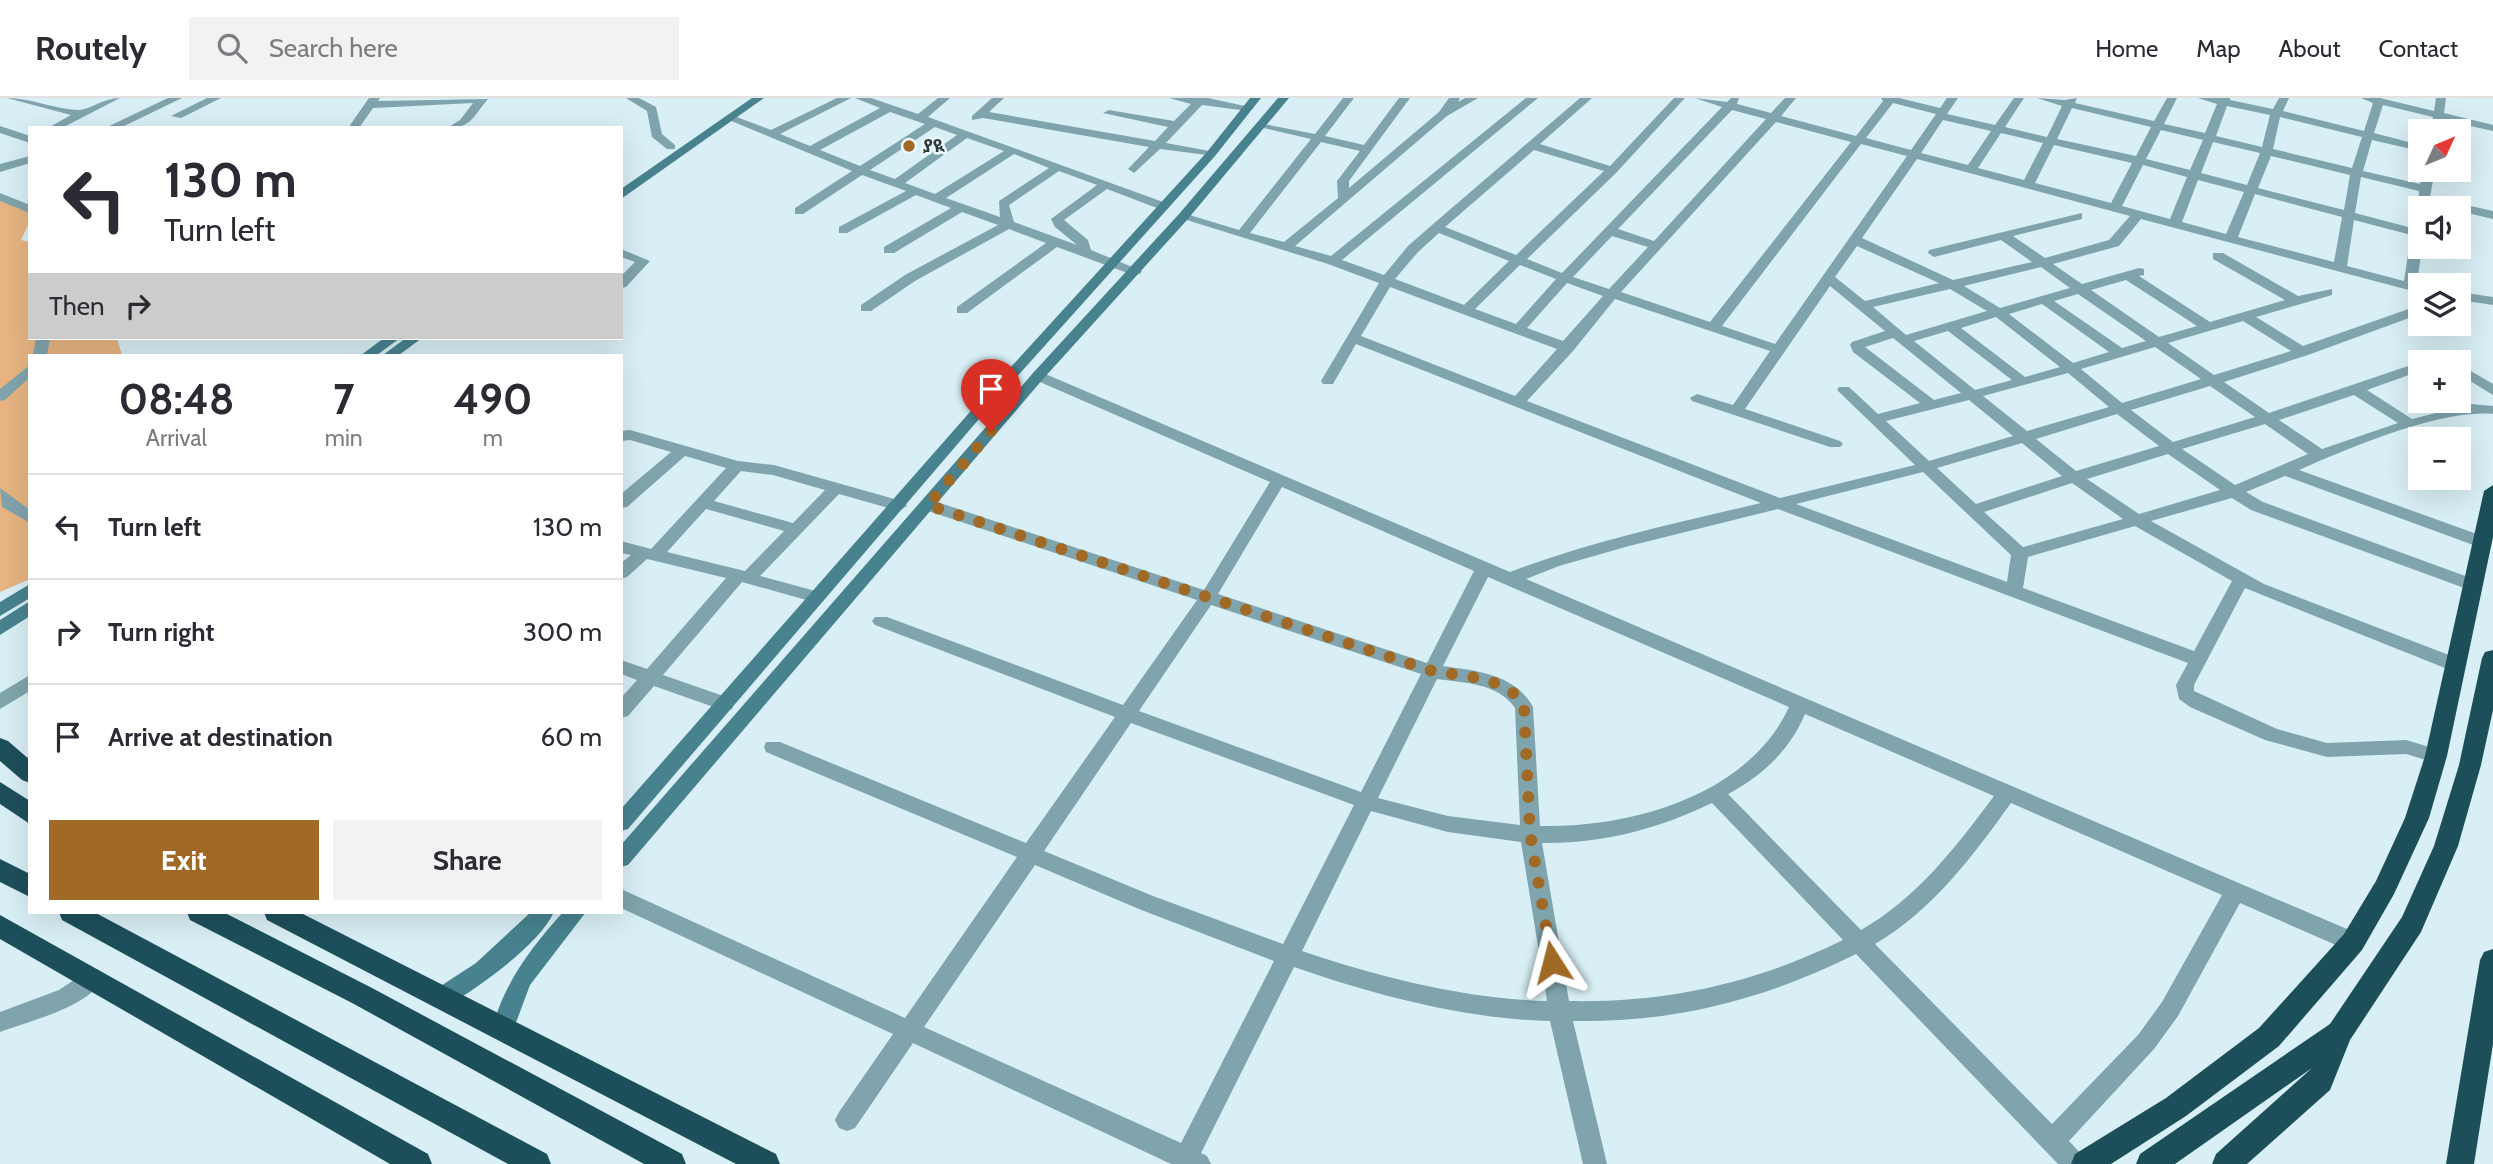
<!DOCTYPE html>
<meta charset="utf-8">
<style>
body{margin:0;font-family:Cabin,"Noto Sans Ethiopic",sans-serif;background:#f2f2f3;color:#2b2b33;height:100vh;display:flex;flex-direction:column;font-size:26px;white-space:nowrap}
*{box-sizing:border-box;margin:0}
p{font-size:23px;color:#7c7c81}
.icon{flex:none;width:38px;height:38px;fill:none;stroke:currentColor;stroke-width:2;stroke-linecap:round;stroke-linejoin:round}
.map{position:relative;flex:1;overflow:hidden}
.drawer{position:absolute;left:28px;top:256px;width:595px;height:560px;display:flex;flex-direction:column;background:#fff;border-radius:0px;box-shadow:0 7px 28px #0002}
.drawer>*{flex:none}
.banner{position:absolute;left:28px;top:28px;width:595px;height:214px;border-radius:0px;box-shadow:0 7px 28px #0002;background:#fff;color:#2b2b33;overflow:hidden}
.needle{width:46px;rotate:46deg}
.fabs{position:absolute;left:2408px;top:21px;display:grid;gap:14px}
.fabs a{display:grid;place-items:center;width:63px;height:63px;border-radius:0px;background:#fff;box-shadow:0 7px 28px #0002;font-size:35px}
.pin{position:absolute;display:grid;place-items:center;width:60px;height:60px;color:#fff;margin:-72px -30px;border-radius:50% 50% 50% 0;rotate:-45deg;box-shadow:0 0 7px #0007}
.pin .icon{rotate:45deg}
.me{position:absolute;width:77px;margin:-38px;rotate:351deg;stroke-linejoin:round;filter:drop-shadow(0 0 5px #0008)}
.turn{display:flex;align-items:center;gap:24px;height:147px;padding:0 21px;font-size:32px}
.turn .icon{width:91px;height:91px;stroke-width:2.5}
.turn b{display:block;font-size:49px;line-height:60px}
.then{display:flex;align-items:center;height:66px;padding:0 21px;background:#0003;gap:14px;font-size:26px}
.eta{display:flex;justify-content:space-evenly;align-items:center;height:119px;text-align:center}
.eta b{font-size:42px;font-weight:700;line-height:49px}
.button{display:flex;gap:14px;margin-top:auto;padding:14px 21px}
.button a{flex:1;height:80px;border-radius:0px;background:#a16926;color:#fff;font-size:28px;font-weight:700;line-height:80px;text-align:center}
.button a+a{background:#f2f2f3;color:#2b2b33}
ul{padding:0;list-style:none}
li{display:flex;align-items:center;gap:21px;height:105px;padding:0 21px;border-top:2px solid #e1e1e2}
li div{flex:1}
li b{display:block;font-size:26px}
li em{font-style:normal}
header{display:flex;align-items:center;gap:42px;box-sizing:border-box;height:98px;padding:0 35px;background:#fff;border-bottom:2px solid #e1e1e2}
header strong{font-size:33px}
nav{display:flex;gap:38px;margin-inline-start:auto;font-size:24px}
.search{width:490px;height:63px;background:#f2f2f3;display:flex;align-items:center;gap:18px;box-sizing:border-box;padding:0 24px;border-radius:0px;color:#7c7c81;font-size:26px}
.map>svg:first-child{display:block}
.green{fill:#e7b482}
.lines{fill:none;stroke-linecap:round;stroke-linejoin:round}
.street{fill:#80a4ad;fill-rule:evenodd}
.secondary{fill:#48828f;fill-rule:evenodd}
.highway{fill:#1d4f5a;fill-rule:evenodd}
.route{stroke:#a16926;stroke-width:12;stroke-dasharray:0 21.6}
.poi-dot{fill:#a16926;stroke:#ecfafe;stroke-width:2.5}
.labels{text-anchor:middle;stroke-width:5;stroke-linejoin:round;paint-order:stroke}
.far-poi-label{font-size:18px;font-weight:bold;fill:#2f383a;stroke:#ecfafe;text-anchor:start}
</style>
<header>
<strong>Routely</strong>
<div class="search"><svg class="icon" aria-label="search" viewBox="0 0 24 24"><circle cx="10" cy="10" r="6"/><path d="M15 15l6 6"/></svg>Search here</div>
<nav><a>Home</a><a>Map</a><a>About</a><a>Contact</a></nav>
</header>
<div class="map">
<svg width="2493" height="1066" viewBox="0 0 2493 1066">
<rect width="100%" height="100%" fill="#d8eff5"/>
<path class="green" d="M0,98L30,111V123L21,142L30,144V240H117L122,257H30V481L0,494Z"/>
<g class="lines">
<g class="street">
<path d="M7,0C31,0 54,11 78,12C90,12 103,0 120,0L62,30H48L71,17Z"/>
<path d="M168,0H182L120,30H105Z"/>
<path d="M207,0H221L181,20L171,18Z"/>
<path d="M369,0H380L378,3L488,1C473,18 472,30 447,30L460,22L473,5L373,10L359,30H348Z"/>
<path d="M626,0H639L656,9L662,36L675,47V51H667L652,39L647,13Z"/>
<path d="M837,0H851L780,36L810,48L880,10L855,0H871L918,16L938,0H950L928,19L1166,105V111L1162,112L1107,91L1064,122L1088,142L1091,152L1142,173L1140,176H1130L1057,149L967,215H957V209L1046,145L1009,131L915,183L871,213H861V207L905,177L998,127L962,114L894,155H884V149L951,110L916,97L847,135H839V129L906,93L862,77L803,116H795V110L852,73L724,20L734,18L771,32ZM890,14L925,26L860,68L820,52ZM935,29L957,37L895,81L870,72ZM967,40L1004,53L935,96L905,85ZM1014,56L1049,70L999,103L1000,119L946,100ZM1059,73L1097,87L1051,121L1055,129L1077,147L1014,124L1009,107Z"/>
<path d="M992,0H1004L989,14L1155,43L1168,29L1103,15L1109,12L1174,23L1191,6L1169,0H1208L1254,10L1248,13L1202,7L1166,45L1215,54V58L1160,51L1134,75L1128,71L1149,49L983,20L972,22V18Z"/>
<path d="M1343,0H1354L1325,38L1364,47L1399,0H1410L1349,83V90L1439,14L1449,0H1460L1458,4L1465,0H1478L1447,18L1295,148L1331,158L1526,0H1538L1342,162L1384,177L1408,148L1432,127L1580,0H1592L1540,46L1610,68L1674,0H1685L1616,75L1527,161L1562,175L1722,9L1695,0L1727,4L1731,0H1739L1737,6L1771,15L1785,0H1796L1781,18L1856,38L1883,3L1881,0H1899L1940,10L1947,0H1958L1947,16L1995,27L2014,0H2024L2005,29L2047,39L2062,8L2037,0L2065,2L2077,0L2075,5L2154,23L2167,0H2177L2164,26L2205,35L2217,6L2198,0H2230V2L2273,11L2279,0H2289L2283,13L2364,33L2373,5L2361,0H2380L2434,13L2436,0H2446L2444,15L2493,27V33L2443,22L2442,33H2430L2433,19L2383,7L2374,35L2420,47V53L2372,42L2363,73L2420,86L2423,72H2435L2430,99L2493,113V121L2459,113V110L2419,106V93L2361,79L2355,115L2412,130L2414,119L2420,115L2422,149L2417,186L2421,187L2420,195L2141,121L2119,148L2053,166L2082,186L2139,170L2144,171V177L2139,178L2210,224L2285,202L2213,161V155H2223L2298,198L2332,191V197L2256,219L2303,248L2420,207V216L2308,257L2224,284L2269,315L2420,264V273L2367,292L2412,321L2472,306L2493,308V316C2440,311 2349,350 2299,372L2488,440L2490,444L2488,448H2476L2285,378L2246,394L2263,404L2479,483L2481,487L2479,491H2467L2251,412L2232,400L2151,423L2264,486L2462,562L2465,567L2462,572H2450L2245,490L2194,587V593L2277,631L2327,645L2406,642L2443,653L2446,658L2443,663L2436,665L2406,656L2327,659L2265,642L2190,609L2179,601L2176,587L2188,565L1778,411L1629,448L1559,468L1526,481L2361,837L2364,844L2361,851L2353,853L2345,851L2240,805L2178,918L2154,951L2069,1043L2083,1058L2087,1066H2058L1856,856C1766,901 1674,925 1573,923L1607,1066H1583L1550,923C1464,921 1375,897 1294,869L1201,1055L1207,1058L1211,1066H1171L913,945L855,1030L847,1033L839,1030L835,1022L839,1014L893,936L621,810V791L905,920L1017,759L766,654L764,649L766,644H780L1026,745L1115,619L875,527L872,523L875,519H887L1123,607L1197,502L922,411L920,407L922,403H934L1204,492L1270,384L1033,281V275H1043L1510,474C1591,443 1677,425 1761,405L1356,246L1333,286H1323L1321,283L1379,185L1328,166L1177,119L1183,115L1239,132L1311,41L1259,29V25L1315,36ZM1893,5L1936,16L1911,52L1866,40ZM2227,8L2270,17L2262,49L2216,38ZM2072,10L2151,29L2136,58L2057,41ZM1732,12L1766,21L1654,143L1618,131ZM2280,19L2362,39L2352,70L2273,51ZM1943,22L1991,33L1968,67L1921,55ZM1776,24L1851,44L1710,224L1621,194ZM2161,32L2203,42L2190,72L2146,61ZM2001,35L2043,45L2024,82L1978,70ZM1321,44L1360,53L1337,83L1338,100L1284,144L1250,135ZM2213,44L2260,55L2247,87L2201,75ZM1861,46L1907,58L1775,246L1722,228ZM2054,47L2132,65L2111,105L2035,85ZM1534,52L1604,73L1516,157L1445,129ZM2271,58L2350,77L2344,112L2258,90ZM1917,61L2130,118L2109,142L2045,160L2013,138L2082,121V115L1929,152L1928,155L1934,159L2001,142L2032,164L1953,182L1862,140ZM2143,67L2187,79L2170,121L2122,108ZM2198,82L2244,94L2226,136L2182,124ZM2255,96L2342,119L2334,164L2238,139ZM2354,122L2411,137L2404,183L2347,168ZM1439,135L1509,163L1464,207L1395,181L1418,154ZM1612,138L1648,149L1609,191L1573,179ZM1857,148L1939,185L1865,203L1835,179ZM1520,167L1556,181L1516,226L1475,211ZM2041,169L2070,190L2000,210L1964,188ZM2126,182L2197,228L2159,239L2091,192ZM1567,185L1603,198L1563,243L1527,230ZM1830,188L1885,233L1852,244L1850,247L1853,254L1920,305L1878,316L1849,289H1839L1837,292L1915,367L1780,400L1527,303L1573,253L1615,201L1770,253L1733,307L1697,296L1690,300L1692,303L1830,349H1840L1843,346L1840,343L1745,311ZM1390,189L1557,251L1515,298L1361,238ZM1950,191L1987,213L1906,237L1873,209ZM2078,196L2146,243L2122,250L2054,203ZM2042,206L2109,254L2073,265L2009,216ZM1996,219L2060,269L2025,279L1961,230ZM2243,223L2291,253L2214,277L2168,245ZM1948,233L2012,282L1975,292L1914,243ZM1893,240L1961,295L1934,302L1865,249ZM2155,249L2201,281L2122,305L2081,271ZM2068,275L2109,309L2027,333L1983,298ZM2210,288L2255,319L2173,344L2131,312ZM2354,297L2398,325L2322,351L2279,322ZM1969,302L2013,338L1929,363L1886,323ZM2117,316L2159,348L2076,373L2036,341ZM2265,326L2308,356L2235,387L2182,351ZM2022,345L2062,378L1976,406L1937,370ZM2168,356L2220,392L2139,416L2087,381ZM1923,374L2011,457L2007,484L1796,406ZM2072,385L2123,421L2023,449L1984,414ZM1282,389L1474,473L1427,565L1218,496ZM2135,428L2232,483L2194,553L2023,490L2028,459ZM1488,479L1789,609C1748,698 1630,730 1540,728L1533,609C1515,576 1477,573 1443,568ZM1211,507L1421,576L1361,694L1139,613ZM1437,581C1465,585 1498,585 1515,610L1520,727L1448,718L1378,700ZM1805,616L1994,698C1956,749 1917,800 1861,832L1728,696C1762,678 1790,652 1805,616ZM1131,625L1354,707L1283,846L1153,798L1044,753ZM1712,705L1843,842C1756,885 1666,905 1569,903L1542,745C1601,746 1658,731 1712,705ZM2011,705L2222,797L2162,904L2138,937L2052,1026L1875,846C1933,812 1972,759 2011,705ZM1371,713L1448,734L1521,744L1547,903C1465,901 1379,879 1302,853ZM1035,767L1139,811L1274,863L1181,1045L924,929Z"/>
<path d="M0,28L30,38V45L0,35Z"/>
<path d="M30,58V65L0,74V66Z"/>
<path d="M0,95L30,107V115L0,103Z"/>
<path d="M621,151L650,163L626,189L621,190V178L635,164L621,159Z"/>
<path d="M2459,194L2493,199V207L2459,202Z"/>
<path d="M36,240H50L47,257H33Z"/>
<path d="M2430,260H2448L2455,264H2423Z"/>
<path d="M2459,266L2493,286V297L2459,276Z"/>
<path d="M30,267V279L5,302L0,303V291Z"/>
<path d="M630,332L738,363L774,367L905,404L907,408L899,413L839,396L760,478L823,495L826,499L823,503L817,505L742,484L663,577L732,601L734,606L732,611L725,613L654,588L628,618L621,620V600L637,582L621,576V562L647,571L726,480L647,461L627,479L621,481V465L631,457L621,455V443L651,451L726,370L685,358L627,409L621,410V396L671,354L630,342L621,343V333ZM741,373L773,377L825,392L793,425L714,403ZM706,411L784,433L745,473L667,454Z"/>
<path d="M0,390L30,412V425L2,409Z"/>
<path d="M30,577V593L0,611V595Z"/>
<path d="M92,870L100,873L103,880C90,909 29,923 0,934V914L59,892Z"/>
</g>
<g class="secondary">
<path d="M752,0H764L621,101V91Z"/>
<path d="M1250,0H1261L1215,58L979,321L628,731L621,733V711L969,315L1207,54Z"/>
<path d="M1278,0H1289L1187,122L1043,281L628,767L621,769V747L1033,275L1179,116Z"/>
<path d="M384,240H400L377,257H361Z"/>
<path d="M406,240H422L399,257H383Z"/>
<path d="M30,486V500L0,518V504Z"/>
<path d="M30,503V518L0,537V522Z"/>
<path d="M531,814H554C539,847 480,888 449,907L441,910L433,907L430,900L433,893L476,865Z"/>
<path d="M563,814H586L530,887L511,938L503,941L495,938L492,931C505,883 531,850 563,814Z"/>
</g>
<g class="highway">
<path d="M2493,387V439L2447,658L2429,720L2394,796L2362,852L2279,948L2186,1018L2111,1066H2071L2075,1056L2166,1000L2259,930L2344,836L2376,783L2405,720L2425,658L2484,393Z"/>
<path d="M2493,552V612L2481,667L2458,748L2421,834L2350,942L2330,992L2247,1066H2212L2216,1056L2312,970L2175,1066H2136L2140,1056L2330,926L2402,819L2434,748L2459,667L2482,560L2485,554Z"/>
<path d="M0,640L8,643L30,662V685L22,682L0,663Z"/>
<path d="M0,684L30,703V726L0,706Z"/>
<path d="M0,761L30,776V799L0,784Z"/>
<path d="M59,814H94L547,1056L551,1066H508L62,822Z"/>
<path d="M187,814H223L372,890L682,1056L686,1066H644L354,906L190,822Z"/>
<path d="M264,814H299L776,1056L780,1066H736L267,822Z"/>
<path d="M0,817L428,1056L432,1066H390L0,841Z"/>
<path d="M2493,851V946L2474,1066H2446L2480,862L2484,854Z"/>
</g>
</g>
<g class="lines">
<path class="route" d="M991,333L928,407L1432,573C1463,579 1509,578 1524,609L1530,735L1552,864"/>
</g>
<circle class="poi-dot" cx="909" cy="48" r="7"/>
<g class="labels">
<g class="far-poi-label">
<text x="923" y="54">ያዪ</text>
</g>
</g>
</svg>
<div class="fabs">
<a><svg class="needle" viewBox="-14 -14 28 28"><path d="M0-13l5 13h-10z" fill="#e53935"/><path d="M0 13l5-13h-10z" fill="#7c7c81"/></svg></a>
<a><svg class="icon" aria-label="sound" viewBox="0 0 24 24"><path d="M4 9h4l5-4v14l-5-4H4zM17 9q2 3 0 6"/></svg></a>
<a><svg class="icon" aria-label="layers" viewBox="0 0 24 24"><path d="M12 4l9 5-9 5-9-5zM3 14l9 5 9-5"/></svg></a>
<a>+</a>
<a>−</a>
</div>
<div class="pin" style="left:991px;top:333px;background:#d93025"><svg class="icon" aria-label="arrive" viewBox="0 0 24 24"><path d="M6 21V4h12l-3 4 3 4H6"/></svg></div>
<svg class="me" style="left:1552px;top:864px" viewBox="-20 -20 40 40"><path d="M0-17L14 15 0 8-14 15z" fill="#a16926" stroke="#fff" stroke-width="4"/></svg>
<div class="banner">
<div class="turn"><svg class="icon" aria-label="left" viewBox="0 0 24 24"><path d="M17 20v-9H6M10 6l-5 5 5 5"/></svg><div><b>130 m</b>Turn left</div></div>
<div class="then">Then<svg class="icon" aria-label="right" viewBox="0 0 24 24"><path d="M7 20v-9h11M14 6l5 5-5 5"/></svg></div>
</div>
<section class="drawer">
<div class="eta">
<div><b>08:48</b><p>Arrival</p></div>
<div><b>7</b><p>min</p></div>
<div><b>490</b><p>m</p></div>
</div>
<ul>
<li><svg class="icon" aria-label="left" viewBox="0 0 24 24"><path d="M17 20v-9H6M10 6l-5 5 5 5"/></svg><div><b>Turn left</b></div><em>130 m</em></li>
<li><svg class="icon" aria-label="right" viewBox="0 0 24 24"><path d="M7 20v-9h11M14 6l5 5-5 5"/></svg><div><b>Turn right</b></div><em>300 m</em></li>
<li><svg class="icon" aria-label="arrive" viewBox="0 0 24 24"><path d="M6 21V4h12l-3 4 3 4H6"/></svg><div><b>Arrive at destination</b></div><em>60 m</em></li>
</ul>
<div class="button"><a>Exit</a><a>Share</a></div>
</section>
</div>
